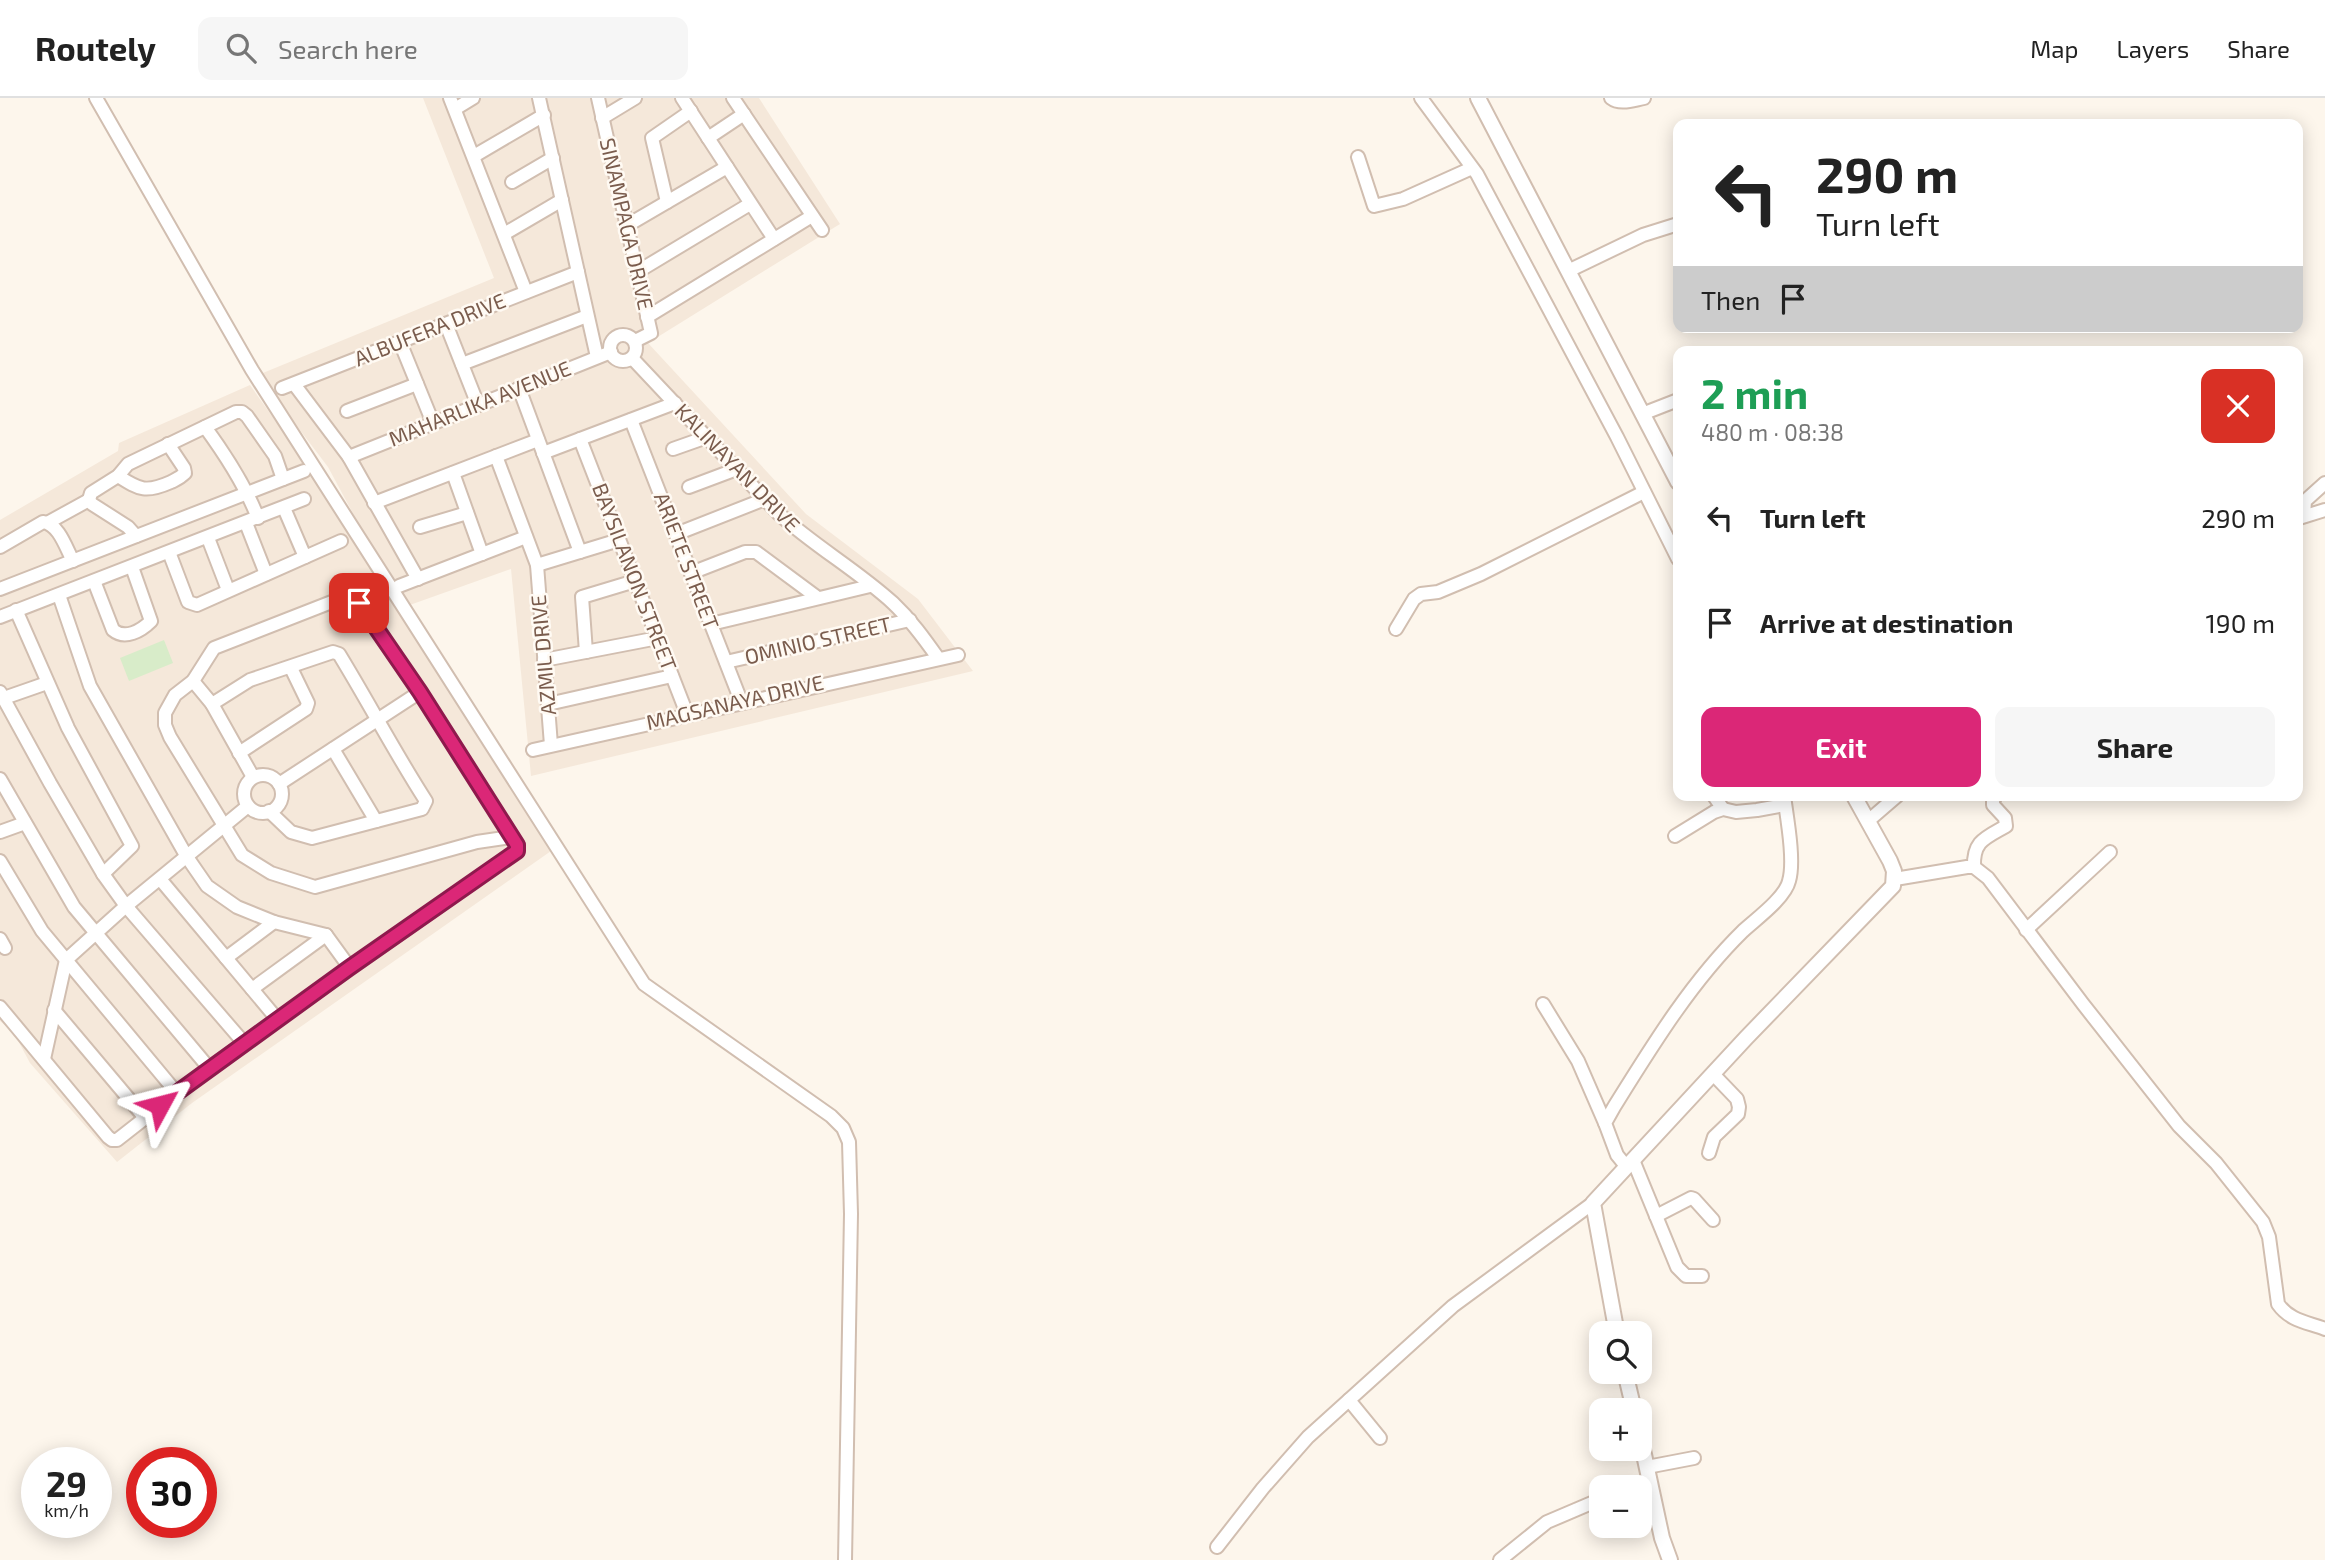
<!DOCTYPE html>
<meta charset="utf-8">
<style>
body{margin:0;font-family:"Exo 2",sans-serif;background:#f6f6f6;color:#222;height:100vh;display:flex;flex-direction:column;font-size:26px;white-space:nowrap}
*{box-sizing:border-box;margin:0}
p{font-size:23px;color:#767676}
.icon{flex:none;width:38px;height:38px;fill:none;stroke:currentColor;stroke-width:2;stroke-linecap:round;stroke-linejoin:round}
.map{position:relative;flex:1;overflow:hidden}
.panel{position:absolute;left:1673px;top:248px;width:630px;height:455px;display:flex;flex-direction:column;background:#fff;border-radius:14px;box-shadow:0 4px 18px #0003}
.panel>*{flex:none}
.guide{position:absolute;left:1673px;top:21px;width:630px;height:214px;border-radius:14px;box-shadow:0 4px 18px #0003;background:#fff;color:#222;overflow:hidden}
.buttons{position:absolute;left:1589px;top:1223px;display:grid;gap:14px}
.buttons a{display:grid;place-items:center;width:63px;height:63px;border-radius:14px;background:#fff;box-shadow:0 4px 18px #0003;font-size:35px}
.speed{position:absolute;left:21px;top:1349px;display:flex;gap:14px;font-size:35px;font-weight:700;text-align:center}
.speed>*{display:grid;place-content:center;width:91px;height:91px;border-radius:50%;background:#fff;box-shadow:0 4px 18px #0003;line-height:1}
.speed small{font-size:18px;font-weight:400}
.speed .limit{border:10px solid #d22;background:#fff;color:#111}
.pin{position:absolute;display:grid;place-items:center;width:60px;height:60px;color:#fff;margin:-30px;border-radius:14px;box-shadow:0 4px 10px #0006}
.me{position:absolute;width:77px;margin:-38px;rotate:52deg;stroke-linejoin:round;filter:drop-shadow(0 0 5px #0008)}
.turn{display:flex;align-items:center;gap:24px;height:147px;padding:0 28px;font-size:32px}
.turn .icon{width:91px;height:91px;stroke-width:2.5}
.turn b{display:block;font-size:49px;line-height:60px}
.then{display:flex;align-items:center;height:66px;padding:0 28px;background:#0003;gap:14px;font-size:26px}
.round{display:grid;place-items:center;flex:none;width:74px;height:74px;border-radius:14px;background:#f6f6f6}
.head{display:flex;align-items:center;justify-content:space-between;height:119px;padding:0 28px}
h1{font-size:42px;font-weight:700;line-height:52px;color:#1e9e55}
.primary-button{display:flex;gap:14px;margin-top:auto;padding:14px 28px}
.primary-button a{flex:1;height:80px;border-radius:14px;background:#db2777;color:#fff;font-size:28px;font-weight:700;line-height:80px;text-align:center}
.primary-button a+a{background:#f6f6f6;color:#222}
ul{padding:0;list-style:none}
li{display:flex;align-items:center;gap:21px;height:105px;padding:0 28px}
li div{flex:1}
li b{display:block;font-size:26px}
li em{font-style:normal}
header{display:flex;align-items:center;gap:42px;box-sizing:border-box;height:98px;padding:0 35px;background:#fff;border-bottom:2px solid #e0e0e0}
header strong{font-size:33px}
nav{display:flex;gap:38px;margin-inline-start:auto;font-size:24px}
.search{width:490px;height:63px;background:#f6f6f6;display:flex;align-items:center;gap:18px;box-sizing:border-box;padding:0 24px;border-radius:14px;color:#767676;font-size:26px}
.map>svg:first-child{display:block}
.residential{fill:#f5e8da}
.green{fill:#d8ecc9}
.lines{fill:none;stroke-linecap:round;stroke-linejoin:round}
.minor-casing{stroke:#d1beb0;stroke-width:16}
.tertiary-casing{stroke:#d1beb0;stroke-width:18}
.minor{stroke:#fff;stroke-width:12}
.tertiary{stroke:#fff;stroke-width:14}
.route-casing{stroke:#8e194d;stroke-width:18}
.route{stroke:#db2777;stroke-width:12}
.labels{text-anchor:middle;stroke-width:5;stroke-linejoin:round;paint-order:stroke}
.street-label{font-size:21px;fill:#7a5c4d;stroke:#fffaf3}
</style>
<header>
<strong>Routely</strong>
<div class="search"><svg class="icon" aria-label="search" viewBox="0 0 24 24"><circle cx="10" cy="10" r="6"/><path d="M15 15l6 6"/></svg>Search here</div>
<nav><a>Map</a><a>Layers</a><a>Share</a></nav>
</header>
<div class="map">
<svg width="2325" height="1462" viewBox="0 0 2325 1462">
<rect width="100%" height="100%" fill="#fdf6ec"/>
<g class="residential">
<path d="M423,0H759L840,126L648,245L806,416L918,501L973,573L531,678L511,471L407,508L370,447L328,369L258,277L494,180Z"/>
<path d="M250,287L320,386L551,753L192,1005L117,1064L30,965L14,935L0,923V422L118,353L119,345Z"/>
</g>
<path class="green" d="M164,542L173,565L129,583L120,560Z"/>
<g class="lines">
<defs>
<g id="minor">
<path d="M96,0L252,272L644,886L831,1018L843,1030L849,1044L851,1116L845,1462"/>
<path d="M450,0L526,194"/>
<path d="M539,0L597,259"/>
<path d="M598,0L651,235L635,243"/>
<path d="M682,0L774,141"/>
<path d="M733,0L822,132"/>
<path d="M1421,0L1477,76L1617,339L1678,461"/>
<path d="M1611,0C1620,7 1633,2 1644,0"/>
<path d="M455,11L473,0"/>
<path d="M602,20L635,0"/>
<path d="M708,40L744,16"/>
<path d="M474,58L544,17"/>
<path d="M1358,59L1374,108L1403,101L1472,70"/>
<path d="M512,84L553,60"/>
<path d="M667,104L652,40L691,13"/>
<path d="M626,128L727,69"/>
<path d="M504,136L562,102"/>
<path d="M1568,173L1643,137L1678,126"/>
<path d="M637,174L750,106"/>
<path d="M647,219L812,118"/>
<path d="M446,226L478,307"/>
<circle cx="623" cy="250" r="13"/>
<path d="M400,244L433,325"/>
<path d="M632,260L778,415C814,448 857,472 893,505C911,522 924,540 938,560"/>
<path d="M462,266L587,218"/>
<path d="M294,286L349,359L418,481"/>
<path d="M282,290L578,174"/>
<path d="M519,290L580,454"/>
<path d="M347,313L417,286"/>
<path d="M1642,316L1678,302"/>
<path d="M631,322L741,603"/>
<path d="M205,329C227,359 245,387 258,420"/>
<path d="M580,341L687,616"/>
<path d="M673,351L707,339"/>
<path d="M543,355L675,305"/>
<path d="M496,358L537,467L551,647"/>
<path d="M349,359L611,254"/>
<path d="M453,375L482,456"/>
<path d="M118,378C140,392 146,395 171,384C177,381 180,380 185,375L184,370L168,346"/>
<path d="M689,389L737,371"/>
<path d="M374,405L538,342"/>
<path d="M284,410L305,459"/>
<path d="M2304,418L2305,403L2325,385"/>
<path d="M2299,420L2325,412"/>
<path d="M49,424L89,402"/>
<path d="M246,425L266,476"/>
<path d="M420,429L467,415"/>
<path d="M676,436L765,401"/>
<path d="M136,438L128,429L92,406L89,402L91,395L118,378L128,366L236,314H242L247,318L275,358L283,381"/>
<path d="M208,440L228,492"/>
<path d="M0,449L43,424C59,426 66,450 73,463"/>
<path d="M169,454L188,504L197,507L341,443"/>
<path d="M537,467L619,442"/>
<path d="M691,475L745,454H756L818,500"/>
<path d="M94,483L113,532C125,542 141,533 151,523L132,469"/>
<path d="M399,488L526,439"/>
<path d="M0,491L304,373"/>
<path d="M59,497L90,588L187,759L207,788L237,809L274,824L326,837L350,870"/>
<path d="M16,512L68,630L132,748L103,776"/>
<path d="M0,519L304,401"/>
<path d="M711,526L870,488"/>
<path d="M1396,531L1414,501L1421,496L1438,494L1481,476L1644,394"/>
<path d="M586,554L582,499L635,483"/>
<path d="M544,562L658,540"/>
<path d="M726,564L910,522"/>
<path d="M193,583L212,606L253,679"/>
<path d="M0,594L50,685L103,776L126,808L244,945"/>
<path d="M4,600L47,585"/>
<path d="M212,606L250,582L333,554L339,556C369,605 395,655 426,703L422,711L312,740L291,734L269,713"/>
<path d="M548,606L672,578"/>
<path d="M333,651L376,723"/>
<path d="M533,652L958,557"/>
<path d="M239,655L306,611L308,605L291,570"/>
<circle cx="263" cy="696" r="19"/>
<path d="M0,681L74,809L209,970"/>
<path d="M279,686L420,594"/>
<path d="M1714,698L1723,711"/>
<path d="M1868,723L1897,698"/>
<path d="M0,734L25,725"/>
<path d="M1675,738L1714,714L1723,711L1736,714L1757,712L1785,707"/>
<path d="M0,763L42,833L176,994"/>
<path d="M1974,769C1973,743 1985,740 2006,728L2005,720L1993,707V701L1996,698"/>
<path d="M160,781L277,921"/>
<path d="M1895,781L1967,769H1974L1988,780L2083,906L2179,1028L2216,1065L2263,1124L2269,1139L2278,1206C2290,1223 2307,1224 2325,1231"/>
<path d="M2026,832L2110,754"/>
<path d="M0,841L5,850"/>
<path d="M226,860L274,824"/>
<path d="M252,891L326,837"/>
<path d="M1543,906L1578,963L1605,1025"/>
<path d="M0,909L108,1039L112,1042H117L209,970L517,753V747L420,594L359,505L347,498L214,550L193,583L175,597L165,615V627L170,639L242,757L271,775L315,789L477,744L511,739"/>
<path d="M54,912L145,1020"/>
<path d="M44,961L66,862L126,808L248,708"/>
<path d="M1709,1055L1714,1039L1738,1016L1739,1009L1737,1001L1713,976"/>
<path d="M1633,1062L1677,1169L1686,1178H1702"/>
<path d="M1626,1068L1617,1057L1605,1025L1614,1009C1652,948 1691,884 1743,833C1756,821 1785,800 1789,783C1795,763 1787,720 1784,698"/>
<path d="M1656,1118L1691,1100L1694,1101L1713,1122"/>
<path d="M1349,1302L1380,1340"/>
<path d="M1647,1369L1694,1360"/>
<path d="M1630,1390L1649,1382"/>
<path d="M1217,1449L1263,1390L1308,1339L1453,1208L1593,1105"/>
<path d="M1500,1462L1547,1424L1601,1401"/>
</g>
<g id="tertiary">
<path d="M1478,0L1678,384"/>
<path d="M1617,1236L1593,1105L1746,940L1893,788L1894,773L1890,763L1854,698"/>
<path d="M1625,1274L1634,1312"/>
<path d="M1640,1338L1662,1440L1670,1462"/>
</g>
</defs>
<use href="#minor" class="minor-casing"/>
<use href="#tertiary" class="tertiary-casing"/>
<use href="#minor" class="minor"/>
<use href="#tertiary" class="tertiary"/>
</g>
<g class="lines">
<defs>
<path id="route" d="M160,1007L349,870L517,753V747L420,594L359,505"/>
</defs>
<use href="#route" class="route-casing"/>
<use href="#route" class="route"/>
</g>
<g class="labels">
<g class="street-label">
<text transform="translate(626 126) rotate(77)" y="7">SINAMPAGA DRIVE</text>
<text transform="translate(430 232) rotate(-22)" y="7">ALBUFERA DRIVE</text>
<text transform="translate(480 306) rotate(-22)" y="7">MAHARLIKA AVENUE</text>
<text transform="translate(737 370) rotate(46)" y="7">KALINAYAN DRIVE</text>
<text transform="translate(686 463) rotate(69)" y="7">ARIETE STREET</text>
<text transform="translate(634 479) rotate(69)" y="7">BAYSILANON STREET</text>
<text transform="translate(818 543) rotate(-13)" y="7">OMINIO STREET</text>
<text transform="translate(544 557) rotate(-95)" y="7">AZMIL DRIVE</text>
<text transform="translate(735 605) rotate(-13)" y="7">MAGSANAYA DRIVE</text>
</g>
</g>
</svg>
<div class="buttons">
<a><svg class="icon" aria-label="search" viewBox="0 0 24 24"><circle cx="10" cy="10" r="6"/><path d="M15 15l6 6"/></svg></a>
<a>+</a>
<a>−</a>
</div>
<div class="speed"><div>29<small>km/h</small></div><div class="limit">30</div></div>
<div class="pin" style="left:359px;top:505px;background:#d93025"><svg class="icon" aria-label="arrive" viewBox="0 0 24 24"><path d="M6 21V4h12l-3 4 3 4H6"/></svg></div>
<svg class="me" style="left:160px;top:1007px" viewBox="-20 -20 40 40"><path d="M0-17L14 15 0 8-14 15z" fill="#db2777" stroke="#fff" stroke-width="4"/></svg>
<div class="guide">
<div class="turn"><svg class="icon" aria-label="left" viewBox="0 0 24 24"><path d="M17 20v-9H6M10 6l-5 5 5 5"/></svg><div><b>290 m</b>Turn left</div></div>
<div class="then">Then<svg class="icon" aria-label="arrive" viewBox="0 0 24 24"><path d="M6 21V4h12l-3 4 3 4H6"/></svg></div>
</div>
<section class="panel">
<div class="head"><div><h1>2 min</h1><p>480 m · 08:38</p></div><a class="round" style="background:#d93025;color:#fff"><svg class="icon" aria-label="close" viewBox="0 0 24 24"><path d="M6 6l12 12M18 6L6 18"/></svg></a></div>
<ul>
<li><svg class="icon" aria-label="left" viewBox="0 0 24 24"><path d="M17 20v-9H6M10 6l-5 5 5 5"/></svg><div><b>Turn left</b></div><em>290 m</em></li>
<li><svg class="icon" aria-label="arrive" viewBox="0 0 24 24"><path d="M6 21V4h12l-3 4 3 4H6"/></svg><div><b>Arrive at destination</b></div><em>190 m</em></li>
</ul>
<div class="primary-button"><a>Exit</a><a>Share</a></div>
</section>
</div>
